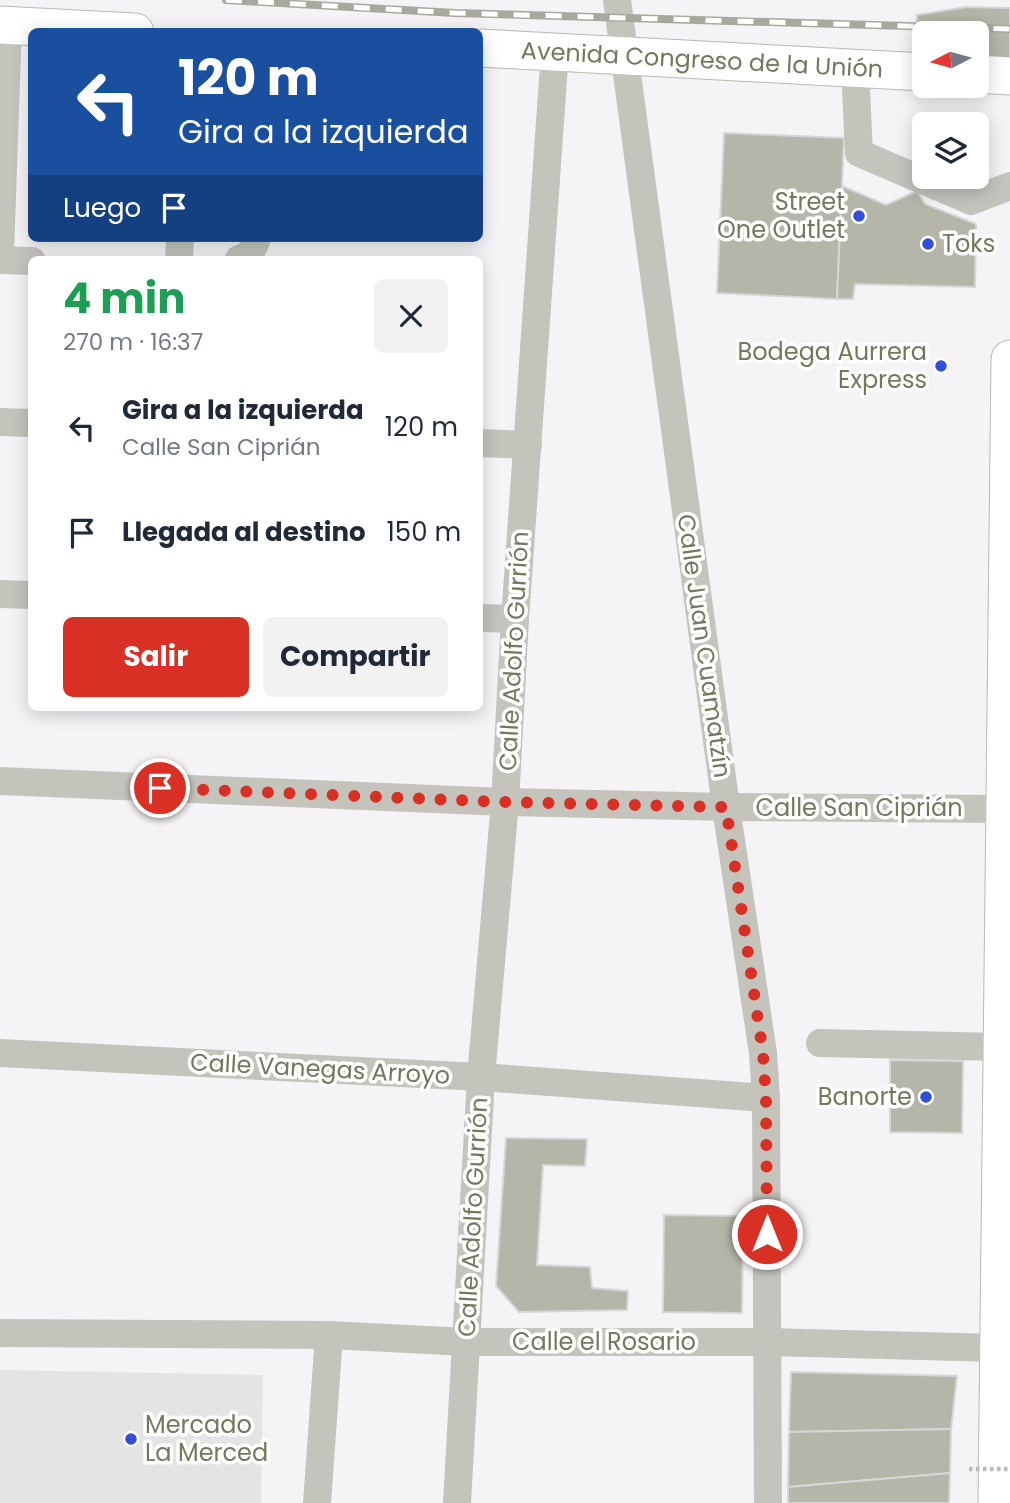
<!DOCTYPE html>
<html lang="es">
<meta charset="utf-8">
<style>
body{margin:0;font-family:Poppins,sans-serif;background:#f2f2f3;color:#1f2937;height:100vh;display:flex;flex-direction:column;font-size:26px;white-space:nowrap}
*{box-sizing:border-box;margin:0}
p{font-size:23px;color:#747a83}
.icon{flex:none;width:38px;height:38px;fill:none;stroke:currentColor;stroke-width:2;stroke-linecap:round;stroke-linejoin:round}
.map{position:relative;flex:1;overflow:hidden}
.details{position:absolute;left:28px;top:256px;width:455px;height:455px;display:flex;flex-direction:column;background:#fff;border-radius:10px;box-shadow:0 4px 18px #0003}
.details>*{flex:none}
.guide{position:absolute;left:28px;top:28px;width:455px;height:214px;border-radius:10px;box-shadow:0 4px 18px #0003;background:#1a4fa0;color:#fff;overflow:hidden}
.needle{width:46px;rotate:264deg}
.controls{position:absolute;left:912px;top:21px;display:grid;gap:14px}
.controls a{display:grid;place-items:center;width:77px;height:77px;border-radius:10px;background:#fff;box-shadow:0 4px 18px #0003;font-size:35px}
.pin{position:absolute;display:grid;place-items:center;width:60px;height:60px;color:#fff;margin:-30px;border:4px solid #fff;border-radius:50%;box-shadow:0 2px 7px #0007}
.me{position:absolute;width:77px;margin:-38px;rotate:0deg;stroke-linejoin:round;filter:drop-shadow(0 0 5px #0008)}
.turn{display:flex;align-items:center;gap:24px;height:147px;padding:0 35px;font-size:32px}
.turn .icon{width:91px;height:91px;stroke-width:2.5}
.turn b{display:block;font-size:49px;line-height:60px}
.then{display:flex;align-items:center;height:66px;padding:0 35px;background:#0003;gap:14px;font-size:26px}
.round{display:grid;place-items:center;flex:none;width:74px;height:74px;border-radius:10px;background:#f2f2f3}
.overview{display:flex;align-items:center;justify-content:space-between;height:119px;padding:0 35px}
h1{font-size:42px;font-weight:700;line-height:52px;color:#1e9e55}
.action{display:flex;gap:14px;margin-top:auto;padding:14px 35px}
.action a{flex:1;height:80px;border-radius:10px;background:#d93025;color:#fff;font-size:28px;font-weight:700;line-height:80px;text-align:center}
.action a+a{background:#f2f2f3;color:#1f2937}
ul{padding:0;list-style:none}
li{display:flex;align-items:center;gap:21px;height:105px;padding:0 35px}
li div{flex:1}
li b{display:block;font-size:26px}
li em{font-style:normal}
.map>svg:first-child{display:block}
.built{fill:#e5e4e4}
.building{fill:#b5b5a9;stroke:#d7d5d7;stroke-width:2}
.lines{fill:none;stroke-linecap:round;stroke-linejoin:round}
.major-casing{stroke:#b8b9b0;stroke-width:39}
.minor{stroke:#c4c4bd;stroke-width:28}
.major{stroke:#fff;stroke-width:37}
.rail-casing{stroke:#a8a99d;stroke-width:8}
.rail{stroke:#fff;stroke-width:5;stroke-dasharray:16;stroke-linecap:butt}
.path-bridge{stroke:#babbb5;stroke-width:4.5;stroke-dasharray:3.5 3.5;stroke-linecap:butt}
.route{stroke:#d93025;stroke-width:12;stroke-dasharray:0 21.6}
.poi-dot{fill:#334fd5;stroke:#fff;stroke-width:2.5}
.labels{text-anchor:middle;stroke-width:7;stroke-linejoin:round;paint-order:stroke}
.street-label{font-size:24px;fill:#75775e;stroke:#fff}
.poi-label{font-size:24px;fill:#75775e;stroke:#fff;text-anchor:end}
</style>
<div class="map">
<svg width="1010" height="1503" viewBox="0 0 1010 1503">
<rect width="100%" height="100%" fill="#f5f3f6"/>
<path class="built" d="M0,1370L263,1375L261,1503H0Z"/>
<g class="building">
<path d="M966,7L1010,8V64L976,63V33H924V54L915,52L917,15Z"/>
<path d="M724,133L844,138L837,299L717,293Z"/>
<path d="M842,186L886,205L917,191L925,204L976,224L975,287L855,284L853,299H837Z"/>
<path d="M890,1060L963,1061L962,1133L890,1132Z"/>
<path d="M506,1138L587,1139L585,1166L543,1165L537,1265L590,1267L592,1288L628,1291L627,1310L519,1312L496,1286Z"/>
<path d="M664,1215L743,1216L742,1313L663,1312Z"/>
<path d="M791,1372L957,1376L951,1429L789,1432Z"/>
<path d="M951,1429L950,1473L788,1487L789,1432Z"/>
<path d="M950,1473L949,1503H788V1487Z"/>
</g>
<g class="lines">
<defs>
<g id="major">
<path d="M0,25L135,32"/>
<path d="M480,48L924,72"/>
<path d="M976,74L1010,76"/>
<path d="M997,1503L1010,359"/>
</g>
</defs>
<use href="#major" class="major-casing"/>
<g class="minor">
<path d="M617,0L726,807L763,1053L766,1098L768,1503"/>
<path d="M855,68L859,153L971,201L1010,186"/>
<path d="M0,254L8,25"/>
<path d="M179,259L180,238"/>
<path d="M239,259C250,256 254,248 257,238"/>
<path d="M0,260L32,261"/>
<path d="M0,422L32,423"/>
<path d="M480,443L528,445"/>
<path d="M0,594L32,595"/>
<path d="M480,618L515,619"/>
<path d="M0,781L505,802L726,807L1005,809"/>
<path d="M820,1043L1002,1047"/>
<path d="M0,1053L481,1077L766,1098"/>
<path d="M0,1333L329,1335L467,1342H768L998,1348"/>
<path d="M317,1503L329,1335"/>
<path d="M457,1503L481,1077L505,802L515,619L555,51"/>
</g>
<use href="#major" class="major"/>
<defs>
<path id="rail" d="M226,0L455,13L1010,29"/>
</defs>
<use href="#rail" class="rail-casing"/>
<use href="#rail" class="rail"/>
<path class="path-bridge" d="M969,1469H1010"/>
</g>
<g class="lines">
<path class="route" d="M160,788L505,802L726,807L763,1053L766,1098L767,1234"/>
</g>
<g class="poi-dot">
<circle cx="859" cy="216" r="7"/>
<circle cx="928" cy="244" r="7"/>
<circle cx="941" cy="366" r="7"/>
<circle cx="926" cy="1097" r="7"/>
<circle cx="131" cy="1439" r="7"/>
</g>
<g class="labels">
<g class="street-label">
<text transform="translate(702 60) rotate(3)" y="8">Avenida Congreso de la Unión</text>
<text transform="translate(704 646) rotate(82)" y="8">Calle Juan Cuamatzín</text>
<text transform="translate(514 651) rotate(-87)" y="8">Calle Adolfo Gurrión</text>
<text x="859" y="816">Calle San Ciprián</text>
<text transform="translate(320 1069) rotate(3)" y="8">Calle Vanegas Arroyo</text>
<text transform="translate(473 1217) rotate(-87)" y="8">Calle Adolfo Gurrión</text>
<text x="604" y="1350">Calle el Rosario</text>
</g>
<g class="poi-label">
<text x="845" y="210">Street<tspan x="845" dy="28">One Outlet</tspan></text>
<text x="942" y="252" text-anchor="start">Toks</text>
<text x="927" y="360">Bodega Aurrera<tspan x="927" dy="28">Express</tspan></text>
<text x="912" y="1105">Banorte</text>
<text x="145" y="1433" text-anchor="start">Mercado<tspan x="145" dy="28">La Merced</tspan></text>
</g>
</g>
</svg>
<div class="controls">
<a><svg class="needle" viewBox="-14 -14 28 28"><path d="M0-13l5 13h-10z" fill="#e53935"/><path d="M0 13l5-13h-10z" fill="#747a83"/></svg></a>
<a><svg class="icon" aria-label="layers" viewBox="0 0 24 24"><path d="M12 4l9 5-9 5-9-5zM3 14l9 5 9-5"/></svg></a>
</div>
<div class="pin" style="left:160px;top:788px;background:#d93025"><svg class="icon" aria-label="arrive" viewBox="0 0 24 24"><path d="M6 21V4h12l-3 4 3 4H6"/></svg></div>
<svg class="me" style="left:767px;top:1234px" viewBox="-20 -20 40 40"><circle r="17" fill="#d93025" stroke="#fff" stroke-width="3"/><path d="M0-11L8 9 0 5-8 9z" fill="#fff"/></svg>
<div class="guide">
<div class="turn"><svg class="icon" aria-label="left" viewBox="0 0 24 24"><path d="M17 20v-9H6M10 6l-5 5 5 5"/></svg><div><b>120 m</b>Gira a la izquierda</div></div>
<div class="then">Luego<svg class="icon" aria-label="arrive" viewBox="0 0 24 24"><path d="M6 21V4h12l-3 4 3 4H6"/></svg></div>
</div>
<section class="details">
<div class="overview"><div><h1>4 min</h1><p>270 m · 16:37</p></div><a class="round"><svg class="icon" aria-label="close" viewBox="0 0 24 24"><path d="M6 6l12 12M18 6L6 18"/></svg></a></div>
<ul>
<li><svg class="icon" aria-label="left" viewBox="0 0 24 24"><path d="M17 20v-9H6M10 6l-5 5 5 5"/></svg><div><b>Gira a la izquierda</b><p>Calle San Ciprián</p></div><em>120 m</em></li>
<li><svg class="icon" aria-label="arrive" viewBox="0 0 24 24"><path d="M6 21V4h12l-3 4 3 4H6"/></svg><div><b>Llegada al destino</b></div><em>150 m</em></li>
</ul>
<div class="action"><a>Salir</a><a>Compartir</a></div>
</section>
</div>
